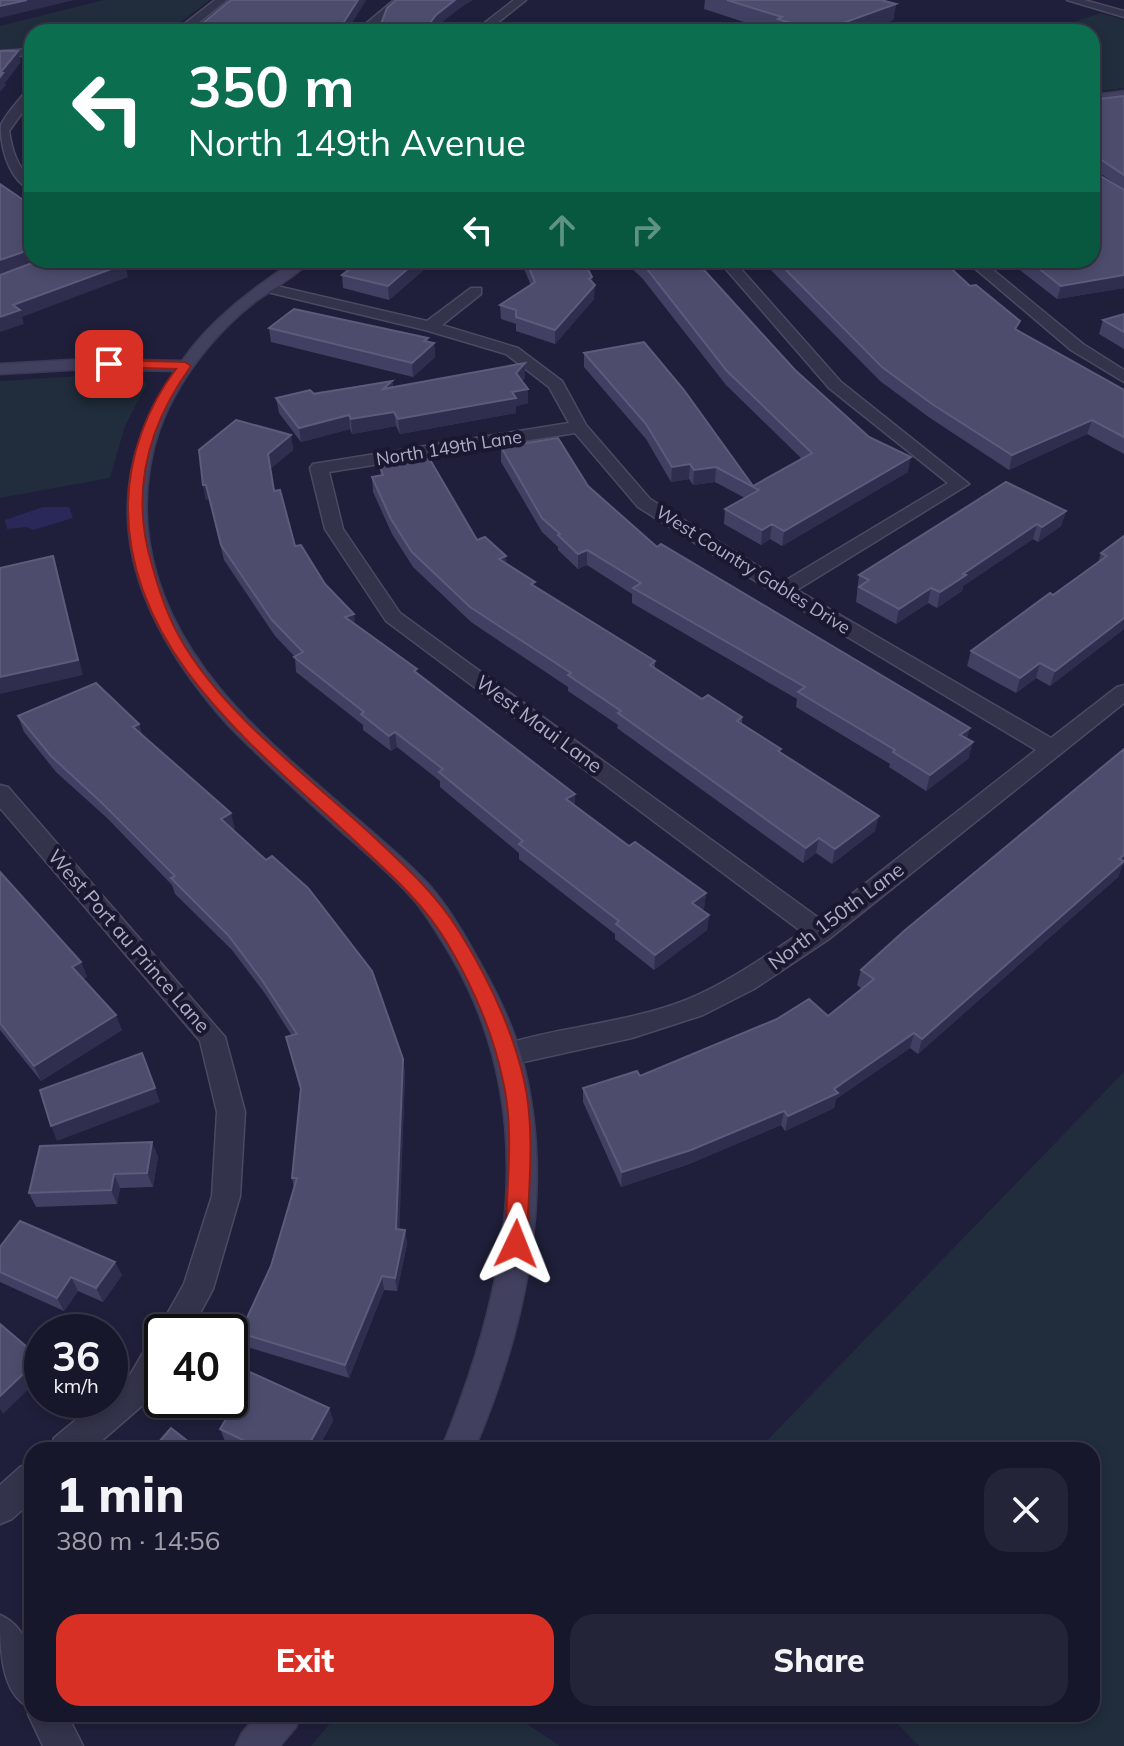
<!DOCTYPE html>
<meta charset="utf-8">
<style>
body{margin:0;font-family:Mulish,sans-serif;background:#242438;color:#f1f3f6;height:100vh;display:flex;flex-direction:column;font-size:30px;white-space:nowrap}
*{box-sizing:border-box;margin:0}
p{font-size:26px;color:#9e9fa9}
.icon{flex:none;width:44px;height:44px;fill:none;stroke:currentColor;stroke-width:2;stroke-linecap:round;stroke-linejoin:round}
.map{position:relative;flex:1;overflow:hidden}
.drawer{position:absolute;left:24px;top:1442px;width:1076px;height:280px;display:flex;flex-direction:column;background:#17172c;border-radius:24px;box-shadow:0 4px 12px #0003,0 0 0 2px #363648}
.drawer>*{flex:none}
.banner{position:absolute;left:24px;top:24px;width:1076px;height:244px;border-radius:24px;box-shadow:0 4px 12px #0003,0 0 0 2px #363648;background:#0b6e4f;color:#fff;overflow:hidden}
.speed{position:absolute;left:24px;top:1314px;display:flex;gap:16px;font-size:40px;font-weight:700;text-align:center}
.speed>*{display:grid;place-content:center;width:104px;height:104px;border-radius:50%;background:#17172c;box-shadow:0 4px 12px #0003,0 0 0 2px #363648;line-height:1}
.speed small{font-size:20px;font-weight:400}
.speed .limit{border:4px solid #111;border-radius:12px;background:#fff;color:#111}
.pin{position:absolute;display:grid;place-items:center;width:68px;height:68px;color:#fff;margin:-34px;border-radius:16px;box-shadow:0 4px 12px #0006}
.me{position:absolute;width:88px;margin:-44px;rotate:2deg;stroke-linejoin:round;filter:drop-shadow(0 0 6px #0008)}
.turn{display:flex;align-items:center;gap:28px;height:168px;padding:0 32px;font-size:36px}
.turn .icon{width:104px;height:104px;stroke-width:2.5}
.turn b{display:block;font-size:56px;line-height:68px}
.lanes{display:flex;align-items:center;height:76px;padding:0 32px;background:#0003;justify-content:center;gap:40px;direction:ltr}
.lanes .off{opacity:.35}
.round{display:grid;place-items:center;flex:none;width:84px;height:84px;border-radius:24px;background:#242438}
.head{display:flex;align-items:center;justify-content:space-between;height:136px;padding:0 32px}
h1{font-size:48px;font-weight:800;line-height:60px}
.action{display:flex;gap:16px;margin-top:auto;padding:16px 32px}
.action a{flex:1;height:92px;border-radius:24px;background:#d93025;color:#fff;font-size:32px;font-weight:800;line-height:92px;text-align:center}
.action a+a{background:#242438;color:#f1f3f6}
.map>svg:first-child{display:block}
.green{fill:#212d3c}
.water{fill:#292859}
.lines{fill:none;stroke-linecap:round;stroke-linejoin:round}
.street-casing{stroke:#4b4a63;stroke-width:3}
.secondary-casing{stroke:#3a3952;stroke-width:3}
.street{fill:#33334b;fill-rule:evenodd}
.secondary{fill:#42405f;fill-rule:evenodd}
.wall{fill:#414062}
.shaded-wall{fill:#2f2e4e}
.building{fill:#4d4c6d;stroke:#5c5b7b;stroke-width:2}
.route{fill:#d93025;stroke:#8d1f18;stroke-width:2}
.labels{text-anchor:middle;stroke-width:8;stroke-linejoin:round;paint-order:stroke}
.far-street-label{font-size:18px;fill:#aeadc8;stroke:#191830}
.street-label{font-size:20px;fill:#aeadc8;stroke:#191830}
</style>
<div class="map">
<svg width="1124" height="1746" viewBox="0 0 1124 1746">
<rect width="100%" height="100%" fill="#1f1f3b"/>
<g class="green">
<path d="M104,0H210L167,32H32V48L0,49V26Z"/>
<path d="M1100,13L1124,20V88L1092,92V32H1046Z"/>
<path d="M95,375L141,379L147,384L125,426L110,478L0,498V381Z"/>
<path d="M1124,1072V1746H919L888,1714H1092V1450H758Z"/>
<path d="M338,1714H512L560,1746H311Z"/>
</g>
<path class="water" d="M43,507H69L73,518L33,530L27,527L7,529L5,520Z"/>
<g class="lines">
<defs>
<g id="street">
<path d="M215,0H227L187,32H174Z"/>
<path d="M394,0H405L369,32H356Z"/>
<path d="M514,0H526L486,32H473Z"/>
<path d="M1067,0H1084L1124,11V17Z"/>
<path d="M32,49V55L0,57V51Z"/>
<path d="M32,87V99L9,131C12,150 17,167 32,180V190C10,182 0,148 1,125C6,113 20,100 28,88Z"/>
<path d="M718,260H733L841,382L969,484L797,590L1051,738L1117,687L1124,685V703L829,939L754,989L703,1015L632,1038L506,1066L497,1063L493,1055L497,1047C558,1026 625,1024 686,1000C728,983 765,956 802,932L386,621L325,529L310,468L313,464L569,423L549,387L506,354L425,330L259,290L257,287L264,283L427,321L471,288H481V294L442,325L518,348L562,381L586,425L650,499L783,582L948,483L829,388ZM575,433L638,507L776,594L1036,750L820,919L400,613L343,529L329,472Z"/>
<path d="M965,260H981L1083,344L1124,370V382L1071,350Z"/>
<path d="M0,785L8,787L225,1037L245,1112L240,1196L213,1289L190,1332H162V1380L152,1397L91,1450H50L54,1438L100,1400H110V1392L130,1375L151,1339L159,1336L157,1332L184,1284L212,1196L217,1112L200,1041L0,808Z"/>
<path d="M32,1462V1501L12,1519L0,1524V1485L20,1467Z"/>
<path d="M0,1615C38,1631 32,1680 32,1714H67L83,1746H43L28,1714L30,1708C0,1693 0,1647 0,1615Z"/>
</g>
<g id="secondary">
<path d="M1124,91V99L1092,103V95Z"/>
<path d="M295,260H312C296,276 274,288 256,301C223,326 193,362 174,397C150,440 142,492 149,540C167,665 274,746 363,824C386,844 410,864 430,886C450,909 466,937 480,963C497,993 513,1025 522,1059C557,1188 525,1331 474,1450H441C508,1288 544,1114 450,954C439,936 427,915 413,899C392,875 366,853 342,832C303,797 264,762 227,724C132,617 87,498 175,371L87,369L0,374V364L87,359L182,361C212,318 253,289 295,260Z"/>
<path d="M258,1714H301L296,1727L280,1746H236L242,1733Z"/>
</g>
</defs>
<use href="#street" class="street-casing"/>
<use href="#secondary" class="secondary-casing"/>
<use href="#street" class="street"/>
<use href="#secondary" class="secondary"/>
</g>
<g class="wall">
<path d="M231,0H366L346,32H192Z"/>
<path d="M705,0H881L896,4L893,20L861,32H775L704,9Z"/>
<path d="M1124,96V190L1094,169V172L1124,190V288L1057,299L1007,260H1092V100Z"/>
<path d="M162,260H191L173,266Z"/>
<path d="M361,260H435L389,300L343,288L342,275Z"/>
<path d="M520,260H583L592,277L594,299L555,344L516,331V324L501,319L500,305L531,285Z"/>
<path d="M620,260H695L795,370L908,472L782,546L770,539L761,545L724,524L725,509L745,498L715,482L693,485L689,479L671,482L646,439L584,367V353L753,486L802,459L726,385L642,278L626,263L624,265Z"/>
<path d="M761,260H942L1017,330L1124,390V454L1087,434L1009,470L930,418L880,381Z"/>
<path d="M1124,314V349L1099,334L1103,320Z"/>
<path d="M269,328L428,338V342L434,343L435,357L413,377L271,342Z"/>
<path d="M525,378L522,381L528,403L516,406V413L400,434L396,426L352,434L350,429L301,442L279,413L276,398L392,381L393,387Z"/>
<path d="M291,435L293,450L270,469L274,491L295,546L355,624L575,794V806L629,846L706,893L704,908L702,910L709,915L707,930L654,970L615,939V934L519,859V853L440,787V781L397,747L391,751L363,730V725L296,672L295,657L275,636L224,560L209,499L206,500L203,485Z"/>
<path d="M501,447L588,486L657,547L967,739L969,758L926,791L889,767L890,764L796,707L797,699L632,603V594L587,565L578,569L558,550V547L542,532L501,462Z"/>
<path d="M380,467L477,540L535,586L655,661V668L702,699L742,717V723L781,749L780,752L875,831L832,864L816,853L803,863L617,728L618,725L568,691V687L471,622L413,567L392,534L373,492L372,477L381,476Z"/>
<path d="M1066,511L1061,526L1038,542L1033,539L963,586L962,591L937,608L928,603L896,624L856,602L859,575Z"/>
<path d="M1124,536V629L1050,686L1036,678L1016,693L967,666L971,651L1098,563L1101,553Z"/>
<path d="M18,716L139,724L142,735L235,828L233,829L403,1059L405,1074L399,1229L405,1230L407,1244L397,1291L384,1290L349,1378L244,1346L240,1333L271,1266L294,1188L292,1178L300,1090L286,1037L292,1036L266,995L232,950L175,894L172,885L107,818L56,772L24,732Z"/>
<path d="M1122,866L1118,877L918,1054L910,1048L836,1099L834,1108L785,1131L781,1125L689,1164L621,1187L583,1102V1088L640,1076L828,1016L862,989L857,985L861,970Z"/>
<path d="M0,872L81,962L87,977L83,979L122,1030L41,1081L0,1030Z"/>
<path d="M158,1156L153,1187L120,1188L117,1204L36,1207L29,1193Z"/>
<path d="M0,1247L122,1275L103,1302L78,1291L64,1311L0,1282Z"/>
<path d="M205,1400H230L329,1408L333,1421L317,1450H244L225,1441L220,1429L227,1417L209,1409Z"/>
</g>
<g class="shaded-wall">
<path d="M27,0H74L0,18V6Z"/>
<path d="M358,0H366L346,32H340V28Z"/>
<path d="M455,0H473L463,6L437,26L432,32H423L436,15Z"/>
<path d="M896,4L893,20L861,32H818Z"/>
<path d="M18,51L21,62L5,83L6,85L0,92V73Z"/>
<path d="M32,249V260H41L0,275V260Z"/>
<path d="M172,260H191L173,266Z"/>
<path d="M418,260H435L389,300L388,286Z"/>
<path d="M125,264L128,277L22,317L24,324L0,332V317L13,305Z"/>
<path d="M1124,275V288L1057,299L1061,286Z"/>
<path d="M592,277V288L595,285L594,299L555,344V330Z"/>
<path d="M428,338L429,348L434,343L435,357L413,377L412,363L424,341Z"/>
<path d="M525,363V378L517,387L516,373Z"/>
<path d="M392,381L394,395L383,389Z"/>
<path d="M528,389V403L516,406V413L400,434L398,419Z"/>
<path d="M394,412L396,426L352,434L351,419Z"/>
<path d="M349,415L350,429L301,442L299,428Z"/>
<path d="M1092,420L1087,434L1009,470L1012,455Z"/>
<path d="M291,435L293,450L270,469L268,454Z"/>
<path d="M911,457L908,472L782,546L784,531Z"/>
<path d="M690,464L689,479L671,482L672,467Z"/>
<path d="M716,467L715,482L693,485L694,470Z"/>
<path d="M203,485H206L209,499L206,500Z"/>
<path d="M1066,511L1061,526L1038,542L1042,527Z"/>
<path d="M772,524L770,539L761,545L762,530Z"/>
<path d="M1037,524L1033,539L963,586L962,591L937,608L940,592L963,574Z"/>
<path d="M587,550V565L578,569V554Z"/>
<path d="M53,556L83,675L0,694V677Z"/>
<path d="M506,556L507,571L499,559Z"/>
<path d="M931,588L928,603L896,624L899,609Z"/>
<path d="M354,614L356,629L345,617Z"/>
<path d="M1124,618V629L1050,686L1055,671Z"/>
<path d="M1040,663L1036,678L1016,693L1020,678Z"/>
<path d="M139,724L143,740L133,727Z"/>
<path d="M970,728L966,743L960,735Z"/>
<path d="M395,732L397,747L391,751L389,736Z"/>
<path d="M973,742L969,758L926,791L930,775Z"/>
<path d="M575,794V809L566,799Z"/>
<path d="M231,813L235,828L225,834L221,819Z"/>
<path d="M879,816L875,831L832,864L835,849Z"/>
<path d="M819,838L816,853L803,863L806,848Z"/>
<path d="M1124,855V865L1122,866L1118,877L918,1054L922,1039Z"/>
<path d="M706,893L704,908L691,918L692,903Z"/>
<path d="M709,915L707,930L654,970L655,955Z"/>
<path d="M81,962L87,977L78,982L72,967Z"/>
<path d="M116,1015L122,1030L41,1081L34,1066Z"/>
<path d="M914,1033L910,1048L836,1099L834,1108L785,1131L788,1116L834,1089Z"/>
<path d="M403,1059L405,1074L399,1243L396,1229Z"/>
<path d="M155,1088L160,1102L57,1141L51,1126Z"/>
<path d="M784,1111L781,1125L689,1164L621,1187L622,1172Z"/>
<path d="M152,1142L158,1156L153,1187L147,1173Z"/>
<path d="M114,1174L120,1188L117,1204L111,1190Z"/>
<path d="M405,1230L407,1244L397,1291L395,1278Z"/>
<path d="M115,1262L122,1275L103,1302L96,1288Z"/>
<path d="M382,1276L384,1290L349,1378L345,1365Z"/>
<path d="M71,1277L78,1291L64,1311L57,1298Z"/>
<path d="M40,1358L42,1362V1376L3,1414L0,1409V1396Z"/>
<path d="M329,1408L333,1421L317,1450H306Z"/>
</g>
<g class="building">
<path d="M0,0H27L0,6Z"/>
<path d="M231,0H358L340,28L329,27L326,32H192Z"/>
<path d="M396,0H455L436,15L423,32H378L387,8Z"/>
<path d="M727,0H881L896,4L818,32L778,19L782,17Z"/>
<path d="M0,51H18L0,73H3L0,77Z"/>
<path d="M1124,96V175L1097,157H1093L1094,172L1124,190V275L1061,286L1028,260H1092V100Z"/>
<path d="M0,184L32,206V249L0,260Z"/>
<path d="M40,260H119L125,264L13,305L20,310L0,317V275Z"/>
<path d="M361,260H418L388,286L342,275Z"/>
<path d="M526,260H583L592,277L589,279L595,285L555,330L516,317V310L500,305L535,282Z"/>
<path d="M638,260H695L795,370L869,437L911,457L784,531L772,524L762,530L725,509L759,490L716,467L694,470L690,464L672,467L646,424L584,353L644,342L684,390L753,486L812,453L727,371L643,264Z"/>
<path d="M776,260H942L970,286L976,285L1020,321L1015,329L1124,390V437L1092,420L1012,455L932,404L882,367Z"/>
<path d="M294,309L428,338L424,341L434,343L412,363L269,328Z"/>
<path d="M1124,314V332L1103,320Z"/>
<path d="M525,363L516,373L528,389L512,392L516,398L398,419L394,412L351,419L349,415L299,428L276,398L310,390L314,394L392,381L383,389Z"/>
<path d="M236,420L291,435L268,454L274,491L280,490L295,546L301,545L325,584L354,614L345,617L417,669L414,671L575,794L566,799L629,846L635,842L706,893L692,903L709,915L655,955L616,924L619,921L519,844L523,841L439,772L443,769L395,732L389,736L361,714L364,712L294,657L303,652L272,620L221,545L206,485H203L199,450Z"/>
<path d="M558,438L588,486L657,547L661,544L970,728L960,735L973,742L930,775L893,752L895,750L798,692L805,687L633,588L641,583L587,550L578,554L558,535L560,534L542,518L501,447Z"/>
<path d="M429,458L477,540L485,537L506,556L499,559L535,582L531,584L655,661L650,665L702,699L708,695L742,717L737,721L781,749L778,751L879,816L835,849L819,838L806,848L618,713L621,711L568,675L571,673L470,607L412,552L391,519L372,477L383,475L380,467Z"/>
<path d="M1006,482L1066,511L1042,527L1037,524L963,574L966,575L940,592L931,588L899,609L859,587L869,580L859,575Z"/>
<path d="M1124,536V618L1055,671L1040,663L1020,678L971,651L1050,593L1053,595L1107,556L1101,553Z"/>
<path d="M53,556L78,660L0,677V568Z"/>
<path d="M96,683L139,724L133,727L231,813L221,819L266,860L272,856L308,888L372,971L403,1059L396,1229L405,1230L395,1278L382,1276L345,1365L240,1333L271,1266L297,1178H292L301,1088L286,1037L297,1034L262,980L228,935L171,878L175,876L102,803L51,756L18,716Z"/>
<path d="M1124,749V855L1119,859L1124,861L922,1039L914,1033L834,1089L838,1093L788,1116L784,1111L691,1150L622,1172L583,1088L637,1071L640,1076L777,1019L809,999L828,1016L874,979L861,970L904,931Z"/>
<path d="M0,872L81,962L72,967L116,1015L34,1066L0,1023Z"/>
<path d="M142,1053L155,1088L51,1126L40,1090Z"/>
<path d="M152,1142L147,1173L114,1174L111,1190L29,1193L40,1146Z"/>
<path d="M20,1221L115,1262L96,1288L71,1277L57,1298L0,1272V1247Z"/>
<path d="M0,1324L40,1358L0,1396Z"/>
<path d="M230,1363L329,1408L306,1450H264L220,1429L232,1409L211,1400H230Z"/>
<path d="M171,1428L199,1450H152Z"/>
</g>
<path class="route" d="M109,360L185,362L191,366C147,427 130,493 152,565C159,591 167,615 180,638C221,712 312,780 374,837C406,867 436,894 459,931C487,976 512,1028 524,1080C536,1132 528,1191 527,1244L524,1251L516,1254L508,1251L505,1244C506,1191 515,1132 503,1081C493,1032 471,983 446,941C422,902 390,874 357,843C259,750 126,653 128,504C129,456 147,407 176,369L104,367L102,364Z"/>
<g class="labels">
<g class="far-street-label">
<text transform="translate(449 448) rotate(-9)" y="6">North 149th Lane</text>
<text transform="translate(753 570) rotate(32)" y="6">West Country Gables Drive</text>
</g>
<g class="street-label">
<text transform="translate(539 724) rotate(36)" y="7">West Maui Lane</text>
<text transform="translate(836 916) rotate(-37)" y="7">North 150th Lane</text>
<text transform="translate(129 941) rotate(49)" y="7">West Port au Prince Lane</text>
</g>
</g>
</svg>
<div class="speed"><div>36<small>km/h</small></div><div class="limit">40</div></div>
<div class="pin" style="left:109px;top:364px;background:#d93025"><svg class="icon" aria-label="arrive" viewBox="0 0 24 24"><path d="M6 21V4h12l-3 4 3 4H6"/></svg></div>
<svg class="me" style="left:516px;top:1244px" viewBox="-20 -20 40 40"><path d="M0-17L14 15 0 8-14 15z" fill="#d93025" stroke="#fff" stroke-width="4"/></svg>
<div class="banner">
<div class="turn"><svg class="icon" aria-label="left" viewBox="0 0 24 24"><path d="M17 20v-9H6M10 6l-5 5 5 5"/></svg><div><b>350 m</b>North 149th Avenue</div></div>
<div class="lanes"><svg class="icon" aria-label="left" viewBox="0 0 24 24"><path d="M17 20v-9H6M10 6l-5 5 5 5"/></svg><svg class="icon off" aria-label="ahead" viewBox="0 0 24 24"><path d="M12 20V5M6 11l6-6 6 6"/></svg><svg class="icon off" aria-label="right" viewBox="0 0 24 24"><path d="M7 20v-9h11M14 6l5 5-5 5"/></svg></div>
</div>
<section class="drawer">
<div class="head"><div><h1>1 min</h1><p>380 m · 14:56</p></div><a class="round"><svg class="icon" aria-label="close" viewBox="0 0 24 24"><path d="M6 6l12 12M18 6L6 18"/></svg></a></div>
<div class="action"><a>Exit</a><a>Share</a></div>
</section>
</div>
